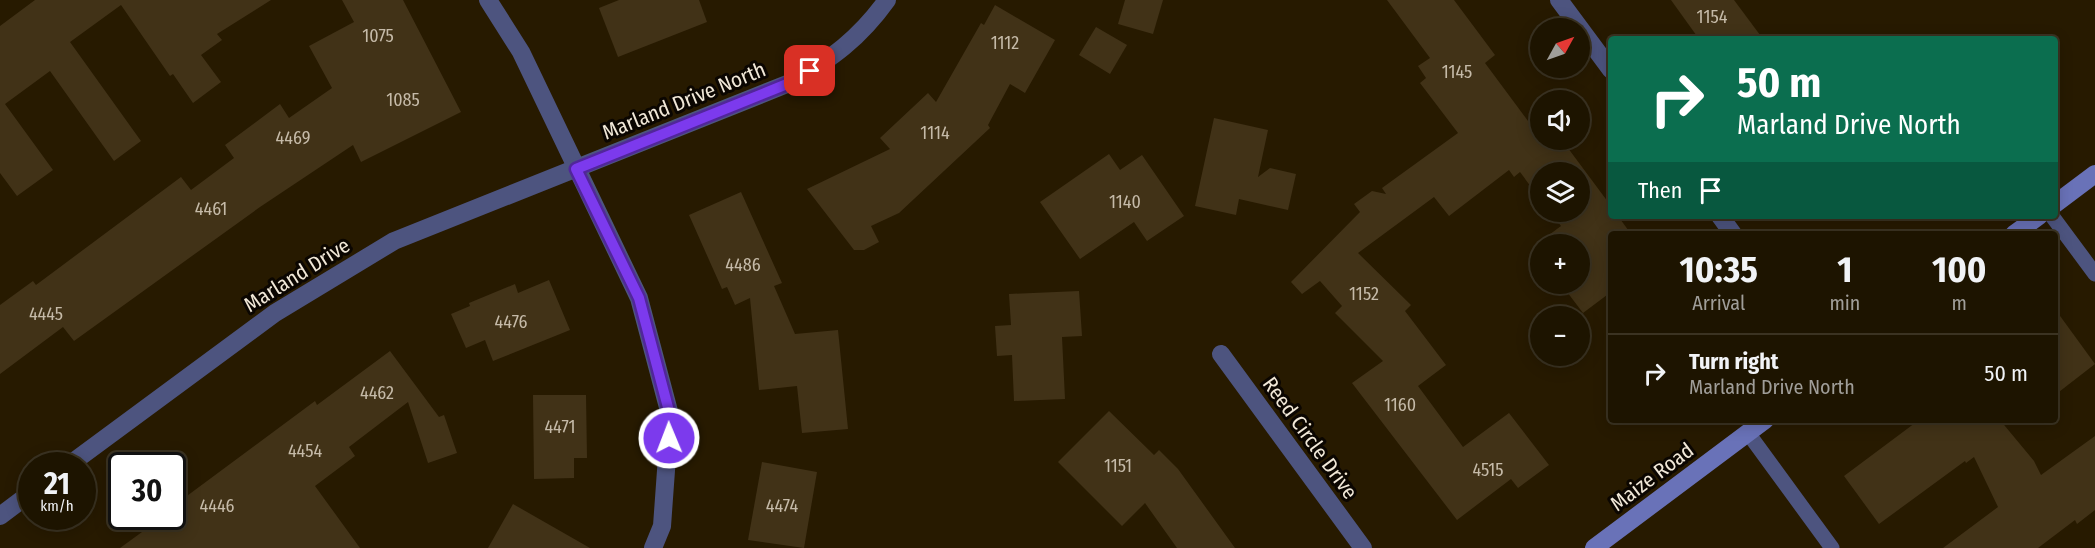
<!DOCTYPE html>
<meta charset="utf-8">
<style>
body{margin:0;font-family:"Fira Sans Condensed",sans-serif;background:#251d0a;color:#f1f3f6;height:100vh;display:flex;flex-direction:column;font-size:22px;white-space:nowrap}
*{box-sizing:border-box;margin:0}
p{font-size:20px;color:#a09e99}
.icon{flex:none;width:33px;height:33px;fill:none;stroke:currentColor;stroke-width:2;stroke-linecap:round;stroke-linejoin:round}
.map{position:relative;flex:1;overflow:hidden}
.panel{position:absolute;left:1608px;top:231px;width:450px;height:192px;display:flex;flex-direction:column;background:#1d1400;border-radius:6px;box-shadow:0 3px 15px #0003,0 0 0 2px #3b3322}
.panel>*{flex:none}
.top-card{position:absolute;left:1608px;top:36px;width:450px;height:183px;border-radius:6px;box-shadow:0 3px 15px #0003,0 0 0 2px #3b3322;background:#0b6e4f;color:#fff;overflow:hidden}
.needle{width:39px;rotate:50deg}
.buttons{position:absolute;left:1530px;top:18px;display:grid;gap:12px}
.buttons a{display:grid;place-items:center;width:60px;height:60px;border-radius:50%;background:#1d1400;box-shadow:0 3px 15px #0003,0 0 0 2px #3b3322;font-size:30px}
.speed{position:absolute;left:18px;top:452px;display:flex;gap:12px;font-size:30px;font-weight:700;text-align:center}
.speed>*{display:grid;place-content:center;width:78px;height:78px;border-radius:50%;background:#1d1400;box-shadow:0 3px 15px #0003,0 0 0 2px #3b3322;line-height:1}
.speed small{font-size:15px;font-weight:400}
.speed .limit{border:3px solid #111;border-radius:9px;background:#fff;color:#111}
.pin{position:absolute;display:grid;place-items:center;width:51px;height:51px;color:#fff;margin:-26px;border-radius:12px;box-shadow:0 3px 9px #0006}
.me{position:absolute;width:66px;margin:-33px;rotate:359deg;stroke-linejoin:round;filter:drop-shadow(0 0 4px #0008)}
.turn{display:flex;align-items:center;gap:21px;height:126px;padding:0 30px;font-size:27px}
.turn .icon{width:78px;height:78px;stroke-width:2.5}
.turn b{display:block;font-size:42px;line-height:51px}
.then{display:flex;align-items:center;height:57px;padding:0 30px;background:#0003;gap:12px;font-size:22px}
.eta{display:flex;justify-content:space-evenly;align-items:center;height:102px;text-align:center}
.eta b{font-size:36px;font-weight:700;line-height:42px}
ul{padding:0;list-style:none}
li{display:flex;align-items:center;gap:18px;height:78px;padding:0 30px;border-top:2px solid #3b3322}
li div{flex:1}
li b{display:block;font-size:22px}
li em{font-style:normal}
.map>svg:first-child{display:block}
.building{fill:#413217}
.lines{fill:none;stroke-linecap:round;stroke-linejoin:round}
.lane{stroke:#4d547f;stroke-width:15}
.street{stroke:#4d547f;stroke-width:18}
.secondary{stroke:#6972b8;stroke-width:18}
.route-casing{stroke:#51269a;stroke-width:15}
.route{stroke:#7c3aed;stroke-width:10}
.labels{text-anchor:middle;stroke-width:6;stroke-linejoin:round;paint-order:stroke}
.number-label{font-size:18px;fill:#c5baa8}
.street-label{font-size:21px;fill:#f1e8d8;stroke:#0b0601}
</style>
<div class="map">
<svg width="2095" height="548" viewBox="0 0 2095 548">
<rect width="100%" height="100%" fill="#271a00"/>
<g class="building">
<path d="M35,0H271L217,34L222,40L201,55L221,82L193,103L173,74L170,76L121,5L70,42L141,141L114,161L50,71L5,104L53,170L17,196L0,173V26Z"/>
<path d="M342,0H403L461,112L361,162L353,145L260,207L74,341L63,327L0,374V305L33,281L36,285L181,177L191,190L234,158L225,145L280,104L289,118L332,88L309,46L354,22Z"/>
<path d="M619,0H699L707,22L618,57L599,8Z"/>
<path d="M1125,0H1163L1153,34L1118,24Z"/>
<path d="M1387,0H1454L1495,55L1485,63L1528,121L1540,112V140H1562L1611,206V216H1618L1631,234H1611V292L1583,313L1561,284H1580V244H1540V255L1534,246L1561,226L1550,212H1580V172H1540V199L1520,172L1514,177L1509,170L1449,216L1434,197L1358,253L1411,305L1405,311L1446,365L1418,386L1463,447L1509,413L1549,465L1518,488L1511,479L1457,520L1352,383L1383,361L1335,313L1342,306L1320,281L1302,294L1291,282L1360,212L1354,204L1372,191L1386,194L1382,188L1458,133L1420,83L1426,78L1418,66L1430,58Z"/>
<path d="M1671,0H1734L1763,39H1699Z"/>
<path d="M995,5L1055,40L1025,93L1010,84L988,125L990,128L899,213L871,226L879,242L864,250H854L807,189L890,149L880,138L928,93L936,102L981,23L984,25Z"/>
<path d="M1096,27L1127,45L1110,74L1079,55Z"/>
<path d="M1214,118L1268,130L1258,177L1270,168L1296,174L1288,210L1239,199L1236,215L1195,206Z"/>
<path d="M1109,154L1120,170L1142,155L1184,216L1147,241L1134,222L1080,259L1040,202Z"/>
<path d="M741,192L782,283L774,286L795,334L838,330L848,429L802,433L797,386L759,390L750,298L735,305L727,287L722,289L689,215Z"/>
<path d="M549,280L570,330L493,361L485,340L466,348L451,314L470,306L469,303L515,284L518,293Z"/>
<path d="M1079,291L1082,336L1062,337L1065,399L1014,401L1012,355L997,356L995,326L1011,325L1009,294Z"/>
<path d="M2055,309L2095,364L2055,395Z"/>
<path d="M390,351L439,417L444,415L457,453L428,463L408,402L349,447L355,456L315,486L360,548H120L164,516H172V507L315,401L317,405Z"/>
<path d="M533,395H586L587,458H574V478L534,479Z"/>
<path d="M1109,411L1154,455L1159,450L1178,469L1235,548H1177L1145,503L1122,526L1058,462Z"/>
<path d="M1919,420H2000L2034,461L2041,475L2095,436V510L2077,524L2075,520L2038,548H1943L1998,507L1974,457L1966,463L1965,461L1879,524L1844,476Z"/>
<path d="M762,462L817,472L804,548L748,540Z"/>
<path d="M513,504L590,548H488Z"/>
</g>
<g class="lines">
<g class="lane">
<path d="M2052,216L2095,274"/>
<path d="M1748,433L1832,548"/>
</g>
<g class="street">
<path d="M488,0L521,52L639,298L670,415L662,526L653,548"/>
<path d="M1559,0L1611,70"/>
<path d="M1720,216L1733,234"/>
<path d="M1221,354L1363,548"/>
<path d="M69,465L275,313L394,241L792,82C832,58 859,39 887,0"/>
<path d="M0,516L32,492"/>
</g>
<g class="secondary">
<path d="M2055,204L2095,174"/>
<path d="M2014,234L2039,216"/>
<path d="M1594,548L1765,420"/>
</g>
</g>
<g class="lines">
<defs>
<path id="route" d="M669,438L670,415L639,298L576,169L792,82L810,71"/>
</defs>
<use href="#route" class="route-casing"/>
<use href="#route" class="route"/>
</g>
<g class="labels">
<g class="number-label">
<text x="1712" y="23">1154</text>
<text x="378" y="42">1075</text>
<text x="1005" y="49">1112</text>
<text x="1457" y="78">1145</text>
<text x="403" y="106">1085</text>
<text x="935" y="139">1114</text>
<text x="293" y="144">4469</text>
<text x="1125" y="208">1140</text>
<text x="211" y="215">4461</text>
<text x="743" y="271">4486</text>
<text x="1364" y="300">1152</text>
<text x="46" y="320">4445</text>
<text x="511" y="328">4476</text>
<text x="377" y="399">4462</text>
<text x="1400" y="411">1160</text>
<text x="560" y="433">4471</text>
<text x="305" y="457">4454</text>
<text x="1118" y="472">1151</text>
<text x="1488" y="476">4515</text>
<text x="217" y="512">4446</text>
<text x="782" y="512">4474</text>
</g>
<g class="street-label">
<text transform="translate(684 101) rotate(-22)" y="7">Marland Drive North</text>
<text transform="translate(297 275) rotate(-32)" y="7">Marland Drive</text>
<text transform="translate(1310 438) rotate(54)" y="7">Reed Circle Drive</text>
<text transform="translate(1652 477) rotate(-37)" y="7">Maize Road</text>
</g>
</g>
</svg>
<div class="buttons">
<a><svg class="needle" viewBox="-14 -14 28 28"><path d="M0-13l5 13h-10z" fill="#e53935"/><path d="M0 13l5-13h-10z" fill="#a09e99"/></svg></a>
<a><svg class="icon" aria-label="sound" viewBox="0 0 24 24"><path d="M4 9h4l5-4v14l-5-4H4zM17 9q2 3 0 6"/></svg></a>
<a><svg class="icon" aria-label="layers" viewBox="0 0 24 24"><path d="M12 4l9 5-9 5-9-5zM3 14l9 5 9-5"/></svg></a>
<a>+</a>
<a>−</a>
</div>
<div class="speed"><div>21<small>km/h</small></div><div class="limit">30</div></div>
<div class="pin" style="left:810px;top:71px;background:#d93025"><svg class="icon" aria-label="arrive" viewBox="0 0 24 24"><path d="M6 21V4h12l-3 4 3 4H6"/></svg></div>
<svg class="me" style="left:669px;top:438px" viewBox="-20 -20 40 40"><circle r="17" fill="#7c3aed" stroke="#fff" stroke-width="3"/><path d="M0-11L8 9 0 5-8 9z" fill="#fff"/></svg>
<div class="top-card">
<div class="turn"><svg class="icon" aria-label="right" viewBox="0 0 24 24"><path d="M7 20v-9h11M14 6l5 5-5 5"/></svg><div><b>50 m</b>Marland Drive North</div></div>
<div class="then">Then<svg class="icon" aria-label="arrive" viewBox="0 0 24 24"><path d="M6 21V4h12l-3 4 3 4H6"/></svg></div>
</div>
<section class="panel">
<div class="eta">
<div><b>10:35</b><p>Arrival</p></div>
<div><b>1</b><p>min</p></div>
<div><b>100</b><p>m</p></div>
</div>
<ul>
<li><svg class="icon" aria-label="right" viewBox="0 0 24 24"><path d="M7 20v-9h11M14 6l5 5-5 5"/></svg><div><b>Turn right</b><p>Marland Drive North</p></div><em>50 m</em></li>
</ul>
</section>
</div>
